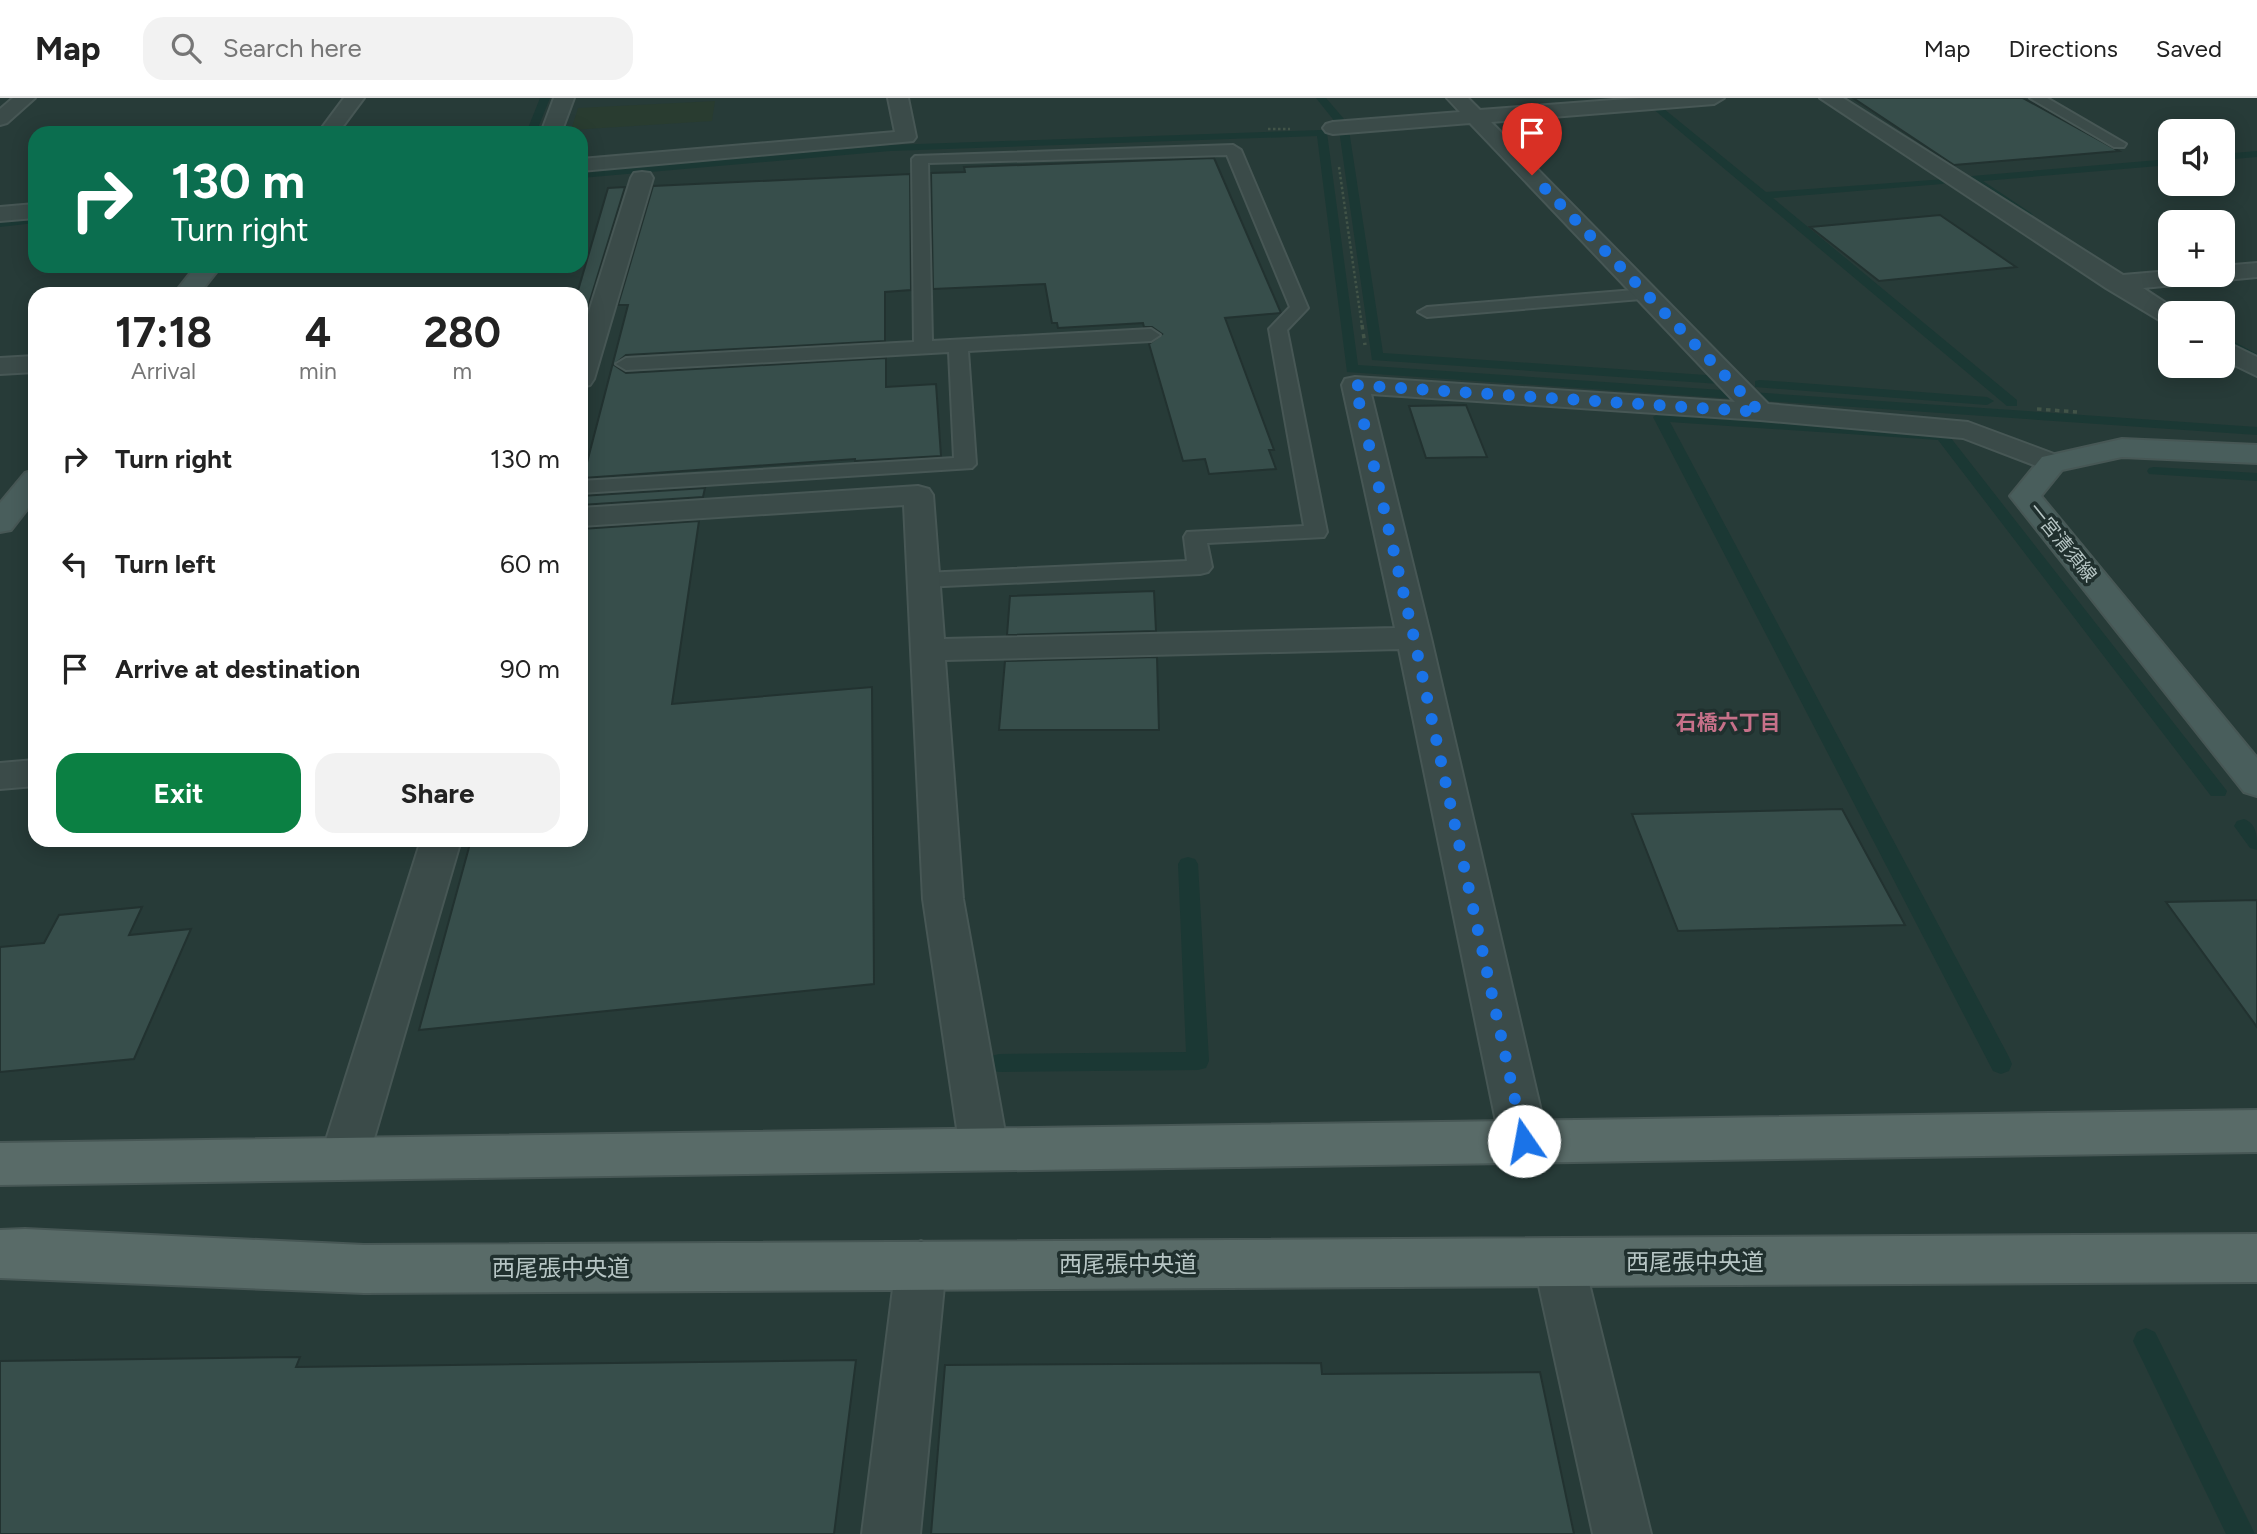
<!DOCTYPE html>
<meta charset="utf-8">
<style>
body{margin:0;font-family:Figtree,"Noto Sans JP",sans-serif;background:#f2f2f2;color:#222;height:100vh;display:flex;flex-direction:column;font-size:26px;white-space:nowrap}
*{box-sizing:border-box;margin:0}
p{font-size:23px;color:#767676}
.icon{flex:none;width:38px;height:38px;fill:none;stroke:currentColor;stroke-width:2;stroke-linecap:round;stroke-linejoin:round}
.map{position:relative;flex:1;overflow:hidden}
.panel{position:absolute;left:28px;top:189px;width:560px;height:560px;display:flex;flex-direction:column;background:#fff;border-radius:21px;box-shadow:0 4px 18px #0003}
.panel>*{flex:none}
.hud{position:absolute;left:28px;top:28px;width:560px;height:147px;border-radius:21px;box-shadow:0 4px 18px #0003;background:#0b6e4f;color:#fff;overflow:hidden}
.buttons{position:absolute;left:2158px;top:21px;display:grid;gap:14px}
.buttons a{display:grid;place-items:center;width:77px;height:77px;border-radius:14px;background:#fff;box-shadow:0 4px 18px #0003;font-size:35px}
.pin{position:absolute;display:grid;place-items:center;width:60px;height:60px;color:#fff;margin:-72px -30px;border-radius:50% 50% 50% 0;rotate:-45deg;box-shadow:0 0 7px #0007}
.pin .icon{rotate:45deg}
.me{position:absolute;width:77px;margin:-38px;rotate:348deg;stroke-linejoin:round;filter:drop-shadow(0 0 5px #0008)}
.turn{display:flex;align-items:center;gap:24px;height:147px;padding:0 28px;font-size:32px}
.turn .icon{width:91px;height:91px;stroke-width:2.5}
.turn b{display:block;font-size:49px;line-height:60px}
.eta{display:flex;justify-content:space-evenly;align-items:center;height:119px;text-align:center}
.eta b{font-size:42px;font-weight:700;line-height:49px}
.primary-button{display:flex;gap:14px;margin-top:auto;padding:14px 28px}
.primary-button a{flex:1;height:80px;border-radius:21px;background:#0b8043;color:#fff;font-size:28px;font-weight:700;line-height:80px;text-align:center}
.primary-button a+a{background:#f2f2f2;color:#222}
ul{padding:0;list-style:none}
li{display:flex;align-items:center;gap:21px;height:105px;padding:0 28px}
li div{flex:1}
li b{display:block;font-size:26px}
li em{font-style:normal}
header{display:flex;align-items:center;gap:42px;box-sizing:border-box;height:98px;padding:0 35px;background:#fff;border-bottom:2px solid #e0e0e0}
header strong{font-size:33px}
nav{display:flex;gap:38px;margin-inline-start:auto;font-size:24px}
.search{width:490px;height:63px;background:#f2f2f2;display:flex;align-items:center;gap:18px;box-sizing:border-box;padding:0 24px;border-radius:21px;color:#767676;font-size:26px}
.map>svg:first-child{display:block}
.green{fill:#293c30}
.lines{fill:none;stroke-linecap:round;stroke-linejoin:round}
.stream{fill:#1b3834;fill-rule:evenodd}
.building{fill:#374e4b;stroke:#223230;stroke-width:2}
.lane-casing{stroke:#475755;stroke-width:4}
.street-casing{stroke:#475755;stroke-width:4}
.secondary-casing{stroke:#475755;stroke-width:4}
.primary-casing{stroke:#475755;stroke-width:4}
.path-far1{stroke:#425448;stroke-width:2.5;stroke-dasharray:2.5 2.5;stroke-linecap:butt}
.path{stroke:#425448;stroke-width:3.5;stroke-dasharray:4.5 4.5;stroke-linecap:butt}
.lane{fill:#3b4b49;fill-rule:evenodd}
.street{fill:#3b4b49;fill-rule:evenodd}
.secondary{fill:#495e5c;fill-rule:evenodd}
.primary{fill:#596b68;fill-rule:evenodd}
.route{stroke:#1a73e8;stroke-width:12;stroke-dasharray:0 21.6}
.labels{text-anchor:middle;stroke-width:7;stroke-linejoin:round;paint-order:stroke}
.street-label{font-size:19px;fill:#b7c6c5;stroke:#20302e}
.neighbourhood-label{font-size:21px;font-weight:bold;fill:#c7718a;stroke:#20302e}
.near-street-label{font-size:23px;fill:#b7c6c5;stroke:#20302e}
</style>
<header>
<strong>Map</strong>
<div class="search"><svg class="icon" aria-label="search" viewBox="0 0 24 24"><circle cx="10" cy="10" r="6"/><path d="M15 15l6 6"/></svg>Search here</div>
<nav><a>Map</a><a>Directions</a><a>Saved</a></nav>
</header>
<div class="map">
<svg width="2257" height="1436" viewBox="0 0 2257 1436">
<rect width="100%" height="100%" fill="#273b38"/>
<path class="green" d="M715,3L712,23L571,32L578,10Z"/>
<g class="lines">
<g class="stream">
<path d="M540,0H550L536,35H526Z"/>
<path d="M1316,0H1326L1344,21V25H1336Z"/>
<path d="M1652,6H1658L1766,94L1946,81V85L1942,86L1773,100L2017,302V308H2007L1652,10Z"/>
<path d="M1344,29L1349,32L1383,255L1720,278L1727,282L1720,286L1372,262L1339,32Z"/>
<path d="M1322,32L1327,35L1358,267L2257,329V337L1347,274L1317,38L890,53L581,80V74L890,47Z"/>
<path d="M2257,53V59L2222,62V56Z"/>
<path d="M2170,61V67L1983,83L2031,115L2033,117L2027,120L1967,81L1972,78Z"/>
<path d="M35,119V125L0,129V123Z"/>
<path d="M2222,237L2257,256V265L2222,247Z"/>
<path d="M1760,282L1987,299L1994,303L1987,307L1755,289V283Z"/>
<path d="M1660,315L1947,335L2227,693L2225,698H2211L1938,342L1670,324L2009,959L2012,966L2009,973L2001,976L1993,973L1653,319Z"/>
<path d="M2154,369L2257,375V383L2149,376L2147,373L2149,370Z"/>
<path d="M2244,721C2257,726 2257,738 2257,752L2250,750L2234,728L2237,723Z"/>
<path d="M1188,759L1195,761L1198,766L1209,963L1206,970L1198,972L999,974L991,972L988,965L991,958L999,956L1186,954L1178,766L1181,761Z"/>
<path d="M2146,1230L2155,1234L2255,1436H2226L2133,1243L2137,1234Z"/>
</g>
</g>
<g class="building">
<path d="M1853,0H2023L2119,53L1954,67Z"/>
<path d="M1214,60L1281,215L1225,220L1274,352H1269L1276,371L1209,376L1205,361L1183,363L1149,246L1162,236L1152,229H1144L1143,225L1058,230L1057,225H1052L1045,186L933,191L931,75L965,74L964,69Z"/>
<path d="M910,76L911,192L885,194V243L626,257L614,267L626,275L886,260V289L936,286L941,358L855,363V361L583,380L628,207H618L653,88Z"/>
<path d="M625,89L588,209L581,210V196H577L608,90Z"/>
<path d="M1940,117L2016,169L1879,183L1810,129Z"/>
<path d="M1466,307L1487,359L1426,360L1409,308Z"/>
<path d="M705,390L703,399L581,407V398Z"/>
<path d="M699,423L672,606L872,589L874,886L419,932L471,742H581V431Z"/>
<path d="M1154,493L1156,533L1007,537L1010,498Z"/>
<path d="M1157,559L1159,632H999L1005,563Z"/>
<path d="M1842,711L1905,827L1678,833L1632,716Z"/>
<path d="M2257,802V929L2166,804Z"/>
<path d="M142,809L129,837L191,831L134,961L0,974V849L44,845L59,817Z"/>
<path d="M300,1259L296,1269L856,1262L834,1436H0V1263Z"/>
<path d="M1321,1265L1322,1276L1540,1274L1574,1436H931L945,1267Z"/>
</g>
<g class="lines">
<defs>
<g id="lane">
<path d="M2030,0H2047L2126,46L2124,49H2114Z"/>
<path d="M1233,47L1241,52L1308,210L1287,232L1327,434L1324,439L1207,445L1212,469L1208,474L1200,476L923,489L915,487L911,482L915,477L923,475L1187,463L1184,439L1187,434L1304,428L1269,231L1290,209L1227,57L928,65L932,243L1151,231L1160,237L1151,243L968,253L976,366L972,370L581,395V383L954,360L949,254L626,272L616,266L626,260L914,244L912,61L915,58Z"/>
<path d="M1647,191L1656,196L1653,200L1427,219L1418,214L1427,209Z"/>
</g>
<g id="street">
<path d="M13,0H35L7,25L0,27V11Z"/>
<path d="M344,0H364L338,35H318Z"/>
<path d="M554,0H574L561,35H541Z"/>
<path d="M888,0H908L916,39L913,43L581,73V61L895,34Z"/>
<path d="M1447,0H1468L1480,12L1640,0H1724L1714,6L1491,24L1768,306L1968,324L2062,359L2067,365L2062,371L2052,374L1963,340L1760,322L1371,296L1431,540L1548,1043L1541,1058L1524,1064L1507,1058L1500,1043L1399,551L945,562L963,801L1008,1051L1001,1066L984,1072L967,1066L960,1051L923,801L904,407L581,428V410L918,388L929,391L933,397L944,541L1395,530L1342,287L1345,281L1355,279L1735,304L1470,25L1333,36L1326,34L1323,30L1326,26L1333,24L1460,14Z"/>
<path d="M1820,0H1843L2123,177L2170,173V177H2222V168L2257,165V179L2143,190L2181,215H2170V226L2161,223L2106,190Z"/>
<path d="M642,74L650,75L653,80L594,281L590,287L581,289V239L631,80L634,75Z"/>
<path d="M35,106V120L0,123V109Z"/>
<path d="M2222,242L2257,259V278L2222,261Z"/>
<path d="M35,258V274L0,276V260Z"/>
<path d="M35,662V688L0,691V665Z"/>
<path d="M421,742H461L368,1061L361,1076L344,1082L327,1076L320,1061Z"/>
<path d="M1559,1141L1577,1148L1584,1165L1651,1436H1593L1534,1165L1541,1148Z"/>
<path d="M921,1143L939,1150L946,1167L920,1436H862L896,1167L903,1150Z"/>
</g>
<g id="secondary">
<path d="M196,168H221L199,196H174Z"/>
<path d="M2122,341L2257,347V365L2122,359L2062,372L2041,398L2257,660V698L2244,694L2010,398L2042,359Z"/>
<path d="M35,372V401L11,432L0,434V405L25,375Z"/>
</g>
<g id="primary">
<path d="M2257,1012V1054L0,1087V1045Z"/>
<path d="M25,1131L364,1147L2257,1136V1184L364,1195L0,1180V1132Z"/>
</g>
</defs>
<use href="#lane" class="lane-casing"/>
<use href="#street" class="street-casing"/>
<use href="#secondary" class="secondary-casing"/>
<use href="#primary" class="primary-casing"/>
<g class="path-far1">
<path d="M1268,31H1290"/>
<path d="M1339,69L1362,228"/>
</g>
<g class="path">
<path d="M1362,227L1365,247"/>
<path d="M2037,311L2077,314"/>
</g>
<use href="#lane" class="lane"/>
<use href="#street" class="street"/>
<use href="#secondary" class="secondary"/>
<use href="#primary" class="primary"/>
</g>
<g class="lines">
<path class="route" d="M1524,1043L1414,540L1355,287L1760,314L1532,77"/>
</g>
<g class="labels">
<g class="street-label">
<text transform="translate(2063 444) rotate(51)" y="7">一宮清須線</text>
</g>
<g class="neighbourhood-label">
<text x="1728" y="632">石橋六丁目</text>
</g>
<g class="near-street-label">
<text x="1695" y="1172">西尾張中央道</text>
<text x="1128" y="1174">西尾張中央道</text>
<text x="561" y="1178">西尾張中央道</text>
</g>
</g>
</svg>
<div class="buttons">
<a><svg class="icon" aria-label="sound" viewBox="0 0 24 24"><path d="M4 9h4l5-4v14l-5-4H4zM17 9q2 3 0 6"/></svg></a>
<a>+</a>
<a>−</a>
</div>
<div class="pin" style="left:1532px;top:77px;background:#d93025"><svg class="icon" aria-label="arrive" viewBox="0 0 24 24"><path d="M6 21V4h12l-3 4 3 4H6"/></svg></div>
<svg class="me" style="left:1524px;top:1043px" viewBox="-20 -20 40 40"><circle r="19" fill="#fff"/><path d="M0-13L10 11 0 6-10 11z" fill="#1a73e8"/></svg>
<div class="hud">
<div class="turn"><svg class="icon" aria-label="right" viewBox="0 0 24 24"><path d="M7 20v-9h11M14 6l5 5-5 5"/></svg><div><b>130 m</b>Turn right</div></div>
</div>
<section class="panel">
<div class="eta">
<div><b>17:18</b><p>Arrival</p></div>
<div><b>4</b><p>min</p></div>
<div><b>280</b><p>m</p></div>
</div>
<ul>
<li><svg class="icon" aria-label="right" viewBox="0 0 24 24"><path d="M7 20v-9h11M14 6l5 5-5 5"/></svg><div><b>Turn right</b></div><em>130 m</em></li>
<li><svg class="icon" aria-label="left" viewBox="0 0 24 24"><path d="M17 20v-9H6M10 6l-5 5 5 5"/></svg><div><b>Turn left</b></div><em>60 m</em></li>
<li><svg class="icon" aria-label="arrive" viewBox="0 0 24 24"><path d="M6 21V4h12l-3 4 3 4H6"/></svg><div><b>Arrive at destination</b></div><em>90 m</em></li>
</ul>
<div class="primary-button"><a>Exit</a><a>Share</a></div>
</section>
</div>
